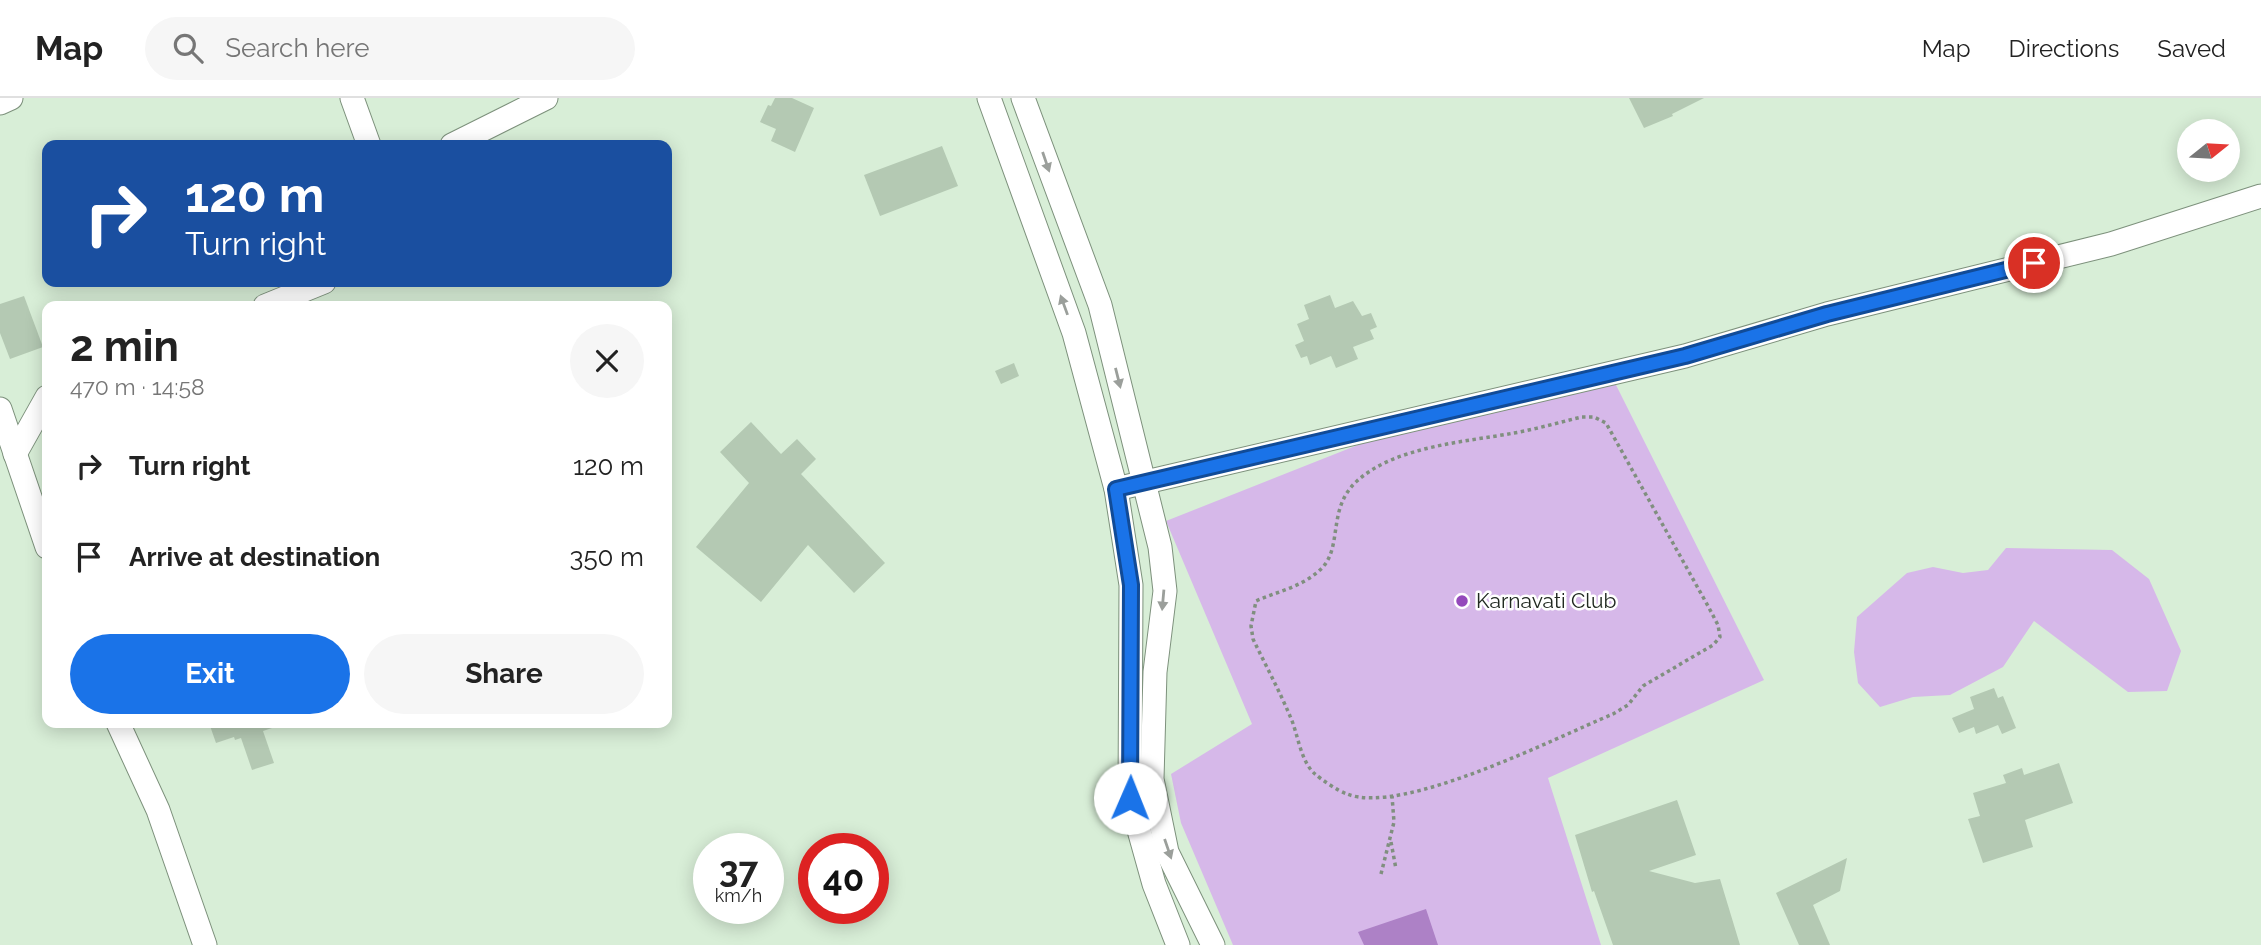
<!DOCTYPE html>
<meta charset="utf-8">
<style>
body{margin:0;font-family:Raleway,sans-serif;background:#f6f6f6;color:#222;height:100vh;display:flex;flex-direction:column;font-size:26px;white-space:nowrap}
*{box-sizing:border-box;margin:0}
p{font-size:23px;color:#767676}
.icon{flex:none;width:38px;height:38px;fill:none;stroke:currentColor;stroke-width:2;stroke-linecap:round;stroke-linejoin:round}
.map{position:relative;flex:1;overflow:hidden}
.side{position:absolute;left:42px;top:203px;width:630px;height:427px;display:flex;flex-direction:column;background:#fff;border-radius:14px;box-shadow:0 4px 18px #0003}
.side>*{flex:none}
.banner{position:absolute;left:42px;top:42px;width:630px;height:147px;border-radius:14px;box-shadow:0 4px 18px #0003;background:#1a4fa0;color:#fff;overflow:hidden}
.needle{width:46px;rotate:72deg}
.controls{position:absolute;left:2177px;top:21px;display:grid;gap:14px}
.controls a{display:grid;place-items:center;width:63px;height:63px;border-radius:50%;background:#fff;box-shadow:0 4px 18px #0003;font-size:35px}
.speed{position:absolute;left:693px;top:735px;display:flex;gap:14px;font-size:35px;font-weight:700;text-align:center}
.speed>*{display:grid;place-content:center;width:91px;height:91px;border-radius:50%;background:#fff;box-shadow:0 4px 18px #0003;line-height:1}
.speed small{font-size:18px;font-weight:400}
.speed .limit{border:10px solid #d22;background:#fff;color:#111}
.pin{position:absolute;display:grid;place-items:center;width:60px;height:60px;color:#fff;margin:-30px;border:4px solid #fff;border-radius:50%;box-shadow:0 2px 7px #0007}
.me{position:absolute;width:77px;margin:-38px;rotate:1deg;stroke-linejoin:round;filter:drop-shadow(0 0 5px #0008)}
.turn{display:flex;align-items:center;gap:24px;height:147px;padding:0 28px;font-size:32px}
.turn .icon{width:91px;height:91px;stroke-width:2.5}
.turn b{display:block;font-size:49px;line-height:60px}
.round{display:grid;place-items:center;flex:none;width:74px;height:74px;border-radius:37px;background:#f6f6f6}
.head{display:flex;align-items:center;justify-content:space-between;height:119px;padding:0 28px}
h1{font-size:42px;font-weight:700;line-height:52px}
.action{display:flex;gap:14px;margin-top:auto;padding:14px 28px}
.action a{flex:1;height:80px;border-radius:42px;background:#1a73e8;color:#fff;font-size:28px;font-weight:700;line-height:80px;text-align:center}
.action a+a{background:#f6f6f6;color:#222}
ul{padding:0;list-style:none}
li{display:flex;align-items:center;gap:21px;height:91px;padding:0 28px}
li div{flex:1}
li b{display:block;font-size:26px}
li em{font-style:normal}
header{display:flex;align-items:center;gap:42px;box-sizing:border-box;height:98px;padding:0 35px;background:#fff;border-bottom:2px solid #e0e0e0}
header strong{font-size:33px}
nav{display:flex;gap:38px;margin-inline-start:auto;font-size:24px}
.search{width:490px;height:63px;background:#f6f6f6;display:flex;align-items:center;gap:18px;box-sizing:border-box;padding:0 24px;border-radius:38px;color:#767676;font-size:26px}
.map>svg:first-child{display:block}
.green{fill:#d6b8e9}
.water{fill:#ad81c6}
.building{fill:#b4c9b3}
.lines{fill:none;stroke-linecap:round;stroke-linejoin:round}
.minor-casing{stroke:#7d917c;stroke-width:25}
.path{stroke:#808f7f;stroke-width:3.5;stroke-dasharray:3.5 3.5;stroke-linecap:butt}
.minor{stroke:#fff;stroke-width:23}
.oneway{fill:#9b9f9b}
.route-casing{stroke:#114b97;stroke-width:18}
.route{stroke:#1a73e8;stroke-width:12}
.poi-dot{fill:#9449bb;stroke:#fff;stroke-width:2.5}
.labels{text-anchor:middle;stroke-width:5;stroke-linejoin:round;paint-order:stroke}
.poi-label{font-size:21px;fill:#212921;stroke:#fff;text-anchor:start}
</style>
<header>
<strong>Map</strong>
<div class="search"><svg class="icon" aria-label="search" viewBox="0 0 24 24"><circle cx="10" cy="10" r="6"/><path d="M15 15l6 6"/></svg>Search here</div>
<nav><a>Map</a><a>Directions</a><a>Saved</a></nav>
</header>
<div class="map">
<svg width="2261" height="847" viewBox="0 0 2261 847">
<rect width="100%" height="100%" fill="#d8eed7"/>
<g class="green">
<path d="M1615,285L1764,582L1548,680L1601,847H1233L1181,725L1171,676L1252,626L1166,423L1373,341Z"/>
<path d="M2006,450L2112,452L2149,481L2181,553L2167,593L2128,594L2034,523L2003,569L1950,597L1913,599L1880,609L1858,585L1854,554L1857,519L1907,475L1933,469L1963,475L1988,472Z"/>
</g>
<path class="water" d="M1426,811L1438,847H1364L1358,834Z"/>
<g class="building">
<path d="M775,0H792L814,10L795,54L771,43L776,31L760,24L768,7L771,8Z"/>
<path d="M1629,0H1704L1672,16L1673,18L1644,30Z"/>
<path d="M942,48L958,88L880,118L864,77Z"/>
<path d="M1330,197L1335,210L1353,203L1362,218L1371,215L1377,229L1370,232L1374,241L1353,249L1358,261L1336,270L1331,258L1310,267L1307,258L1301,260L1295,247L1304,243L1297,226L1309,221L1304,207Z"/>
<path d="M24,198L43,249L10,261L0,235V206Z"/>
<path d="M1014,265L1019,278L1001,286L995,273Z"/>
<path d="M751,324L781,356L797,341L816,361L801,376L885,465L854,495L808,447L761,504L696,449L749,385L720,354Z"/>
<path d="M1994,590L1998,600L2003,598L2016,630L2002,636L1998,627L1976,636L1974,629L1959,635L1952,620L1974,611L1970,599Z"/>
<path d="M209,625H278V628L263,633L274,665L252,672L241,640L235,642L234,639L216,645Z"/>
<path d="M2059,665L2073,705L2025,722L2033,749L1983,765L1968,721L1980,718L1973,695L2006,685L2003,677L2022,670L2024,677Z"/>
<path d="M1677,702L1696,757L1649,773L1695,785L1720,781L1740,847H1613L1594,793L1592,794L1575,737Z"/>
<path d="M1847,760L1840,793L1813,807L1830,847H1799L1776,795Z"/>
</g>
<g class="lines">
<defs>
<g id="minor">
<path d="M352,0L369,47"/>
<path d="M989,0L1074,235L1116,391L1131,487L1130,700L1154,786L1178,847"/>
<path d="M1023,0L1100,207L1160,449L1165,493L1155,574L1152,681L1167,754L1213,847"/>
<path d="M0,5L11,0"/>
<path d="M452,47L546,0"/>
<path d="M265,208L324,184"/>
<path d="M0,311L47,449"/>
<path d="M15,356L47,299"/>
<path d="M1116,391L1685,258L1827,216L2111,146L2261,98"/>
<path d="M118,625L158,712L205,847"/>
</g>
</defs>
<use href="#minor" class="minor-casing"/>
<g class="path">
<path d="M1582,319H1594L1606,325L1708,508L1718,527L1720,539L1713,547L1643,588L1628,607L1613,616C1555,640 1402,718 1347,696C1338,693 1322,682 1315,676C1300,663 1298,635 1290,618C1279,592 1265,566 1253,541L1251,528L1256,503C1278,493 1303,489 1322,470C1343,448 1327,410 1357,383C1396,348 1465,344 1514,335C1537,331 1560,324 1582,319Z"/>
<path d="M1391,744L1396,771"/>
<path d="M1381,776L1394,724L1392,698"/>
</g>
<use href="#minor" class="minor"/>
</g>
<defs><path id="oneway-solid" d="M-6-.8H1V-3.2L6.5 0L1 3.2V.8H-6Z" transform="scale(1.75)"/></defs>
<g class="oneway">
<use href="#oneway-solid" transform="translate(1046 64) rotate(71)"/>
<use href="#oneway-solid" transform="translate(1064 207) rotate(-110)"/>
<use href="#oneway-solid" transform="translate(1118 280) rotate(76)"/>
<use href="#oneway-solid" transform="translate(1163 502) rotate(95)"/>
<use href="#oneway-solid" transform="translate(1168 751) rotate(71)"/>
</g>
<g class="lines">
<defs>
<path id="route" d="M1130,700L1131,487L1116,391L1685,258L1827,216L2034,165"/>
</defs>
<use href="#route" class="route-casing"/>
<use href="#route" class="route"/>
</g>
<circle class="poi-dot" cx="1462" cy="503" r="7"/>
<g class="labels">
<g class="poi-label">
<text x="1476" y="510">Karnavati Club</text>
</g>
</g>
</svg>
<div class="controls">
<a><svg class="needle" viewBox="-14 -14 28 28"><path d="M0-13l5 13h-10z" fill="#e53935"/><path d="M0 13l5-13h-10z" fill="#767676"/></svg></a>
</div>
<div class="speed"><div>37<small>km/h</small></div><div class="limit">40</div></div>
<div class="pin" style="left:2034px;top:165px;background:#d93025"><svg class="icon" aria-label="arrive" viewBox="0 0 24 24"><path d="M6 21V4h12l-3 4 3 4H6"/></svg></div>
<svg class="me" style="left:1130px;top:700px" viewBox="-20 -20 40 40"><circle r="19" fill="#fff"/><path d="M0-13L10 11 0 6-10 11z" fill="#1a73e8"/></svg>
<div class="banner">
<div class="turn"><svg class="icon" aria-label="right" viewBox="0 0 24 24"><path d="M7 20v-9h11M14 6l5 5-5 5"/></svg><div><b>120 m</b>Turn right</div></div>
</div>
<section class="side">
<div class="head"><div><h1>2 min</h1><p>470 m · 14:58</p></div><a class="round"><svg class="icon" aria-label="close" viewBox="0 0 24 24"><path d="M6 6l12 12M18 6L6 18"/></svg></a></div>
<ul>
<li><svg class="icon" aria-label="right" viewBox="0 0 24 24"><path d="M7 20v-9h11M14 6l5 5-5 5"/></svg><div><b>Turn right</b></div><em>120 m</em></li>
<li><svg class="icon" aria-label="arrive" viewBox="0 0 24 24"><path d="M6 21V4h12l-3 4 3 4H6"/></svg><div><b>Arrive at destination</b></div><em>350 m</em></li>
</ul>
<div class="action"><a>Exit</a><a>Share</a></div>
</section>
</div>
